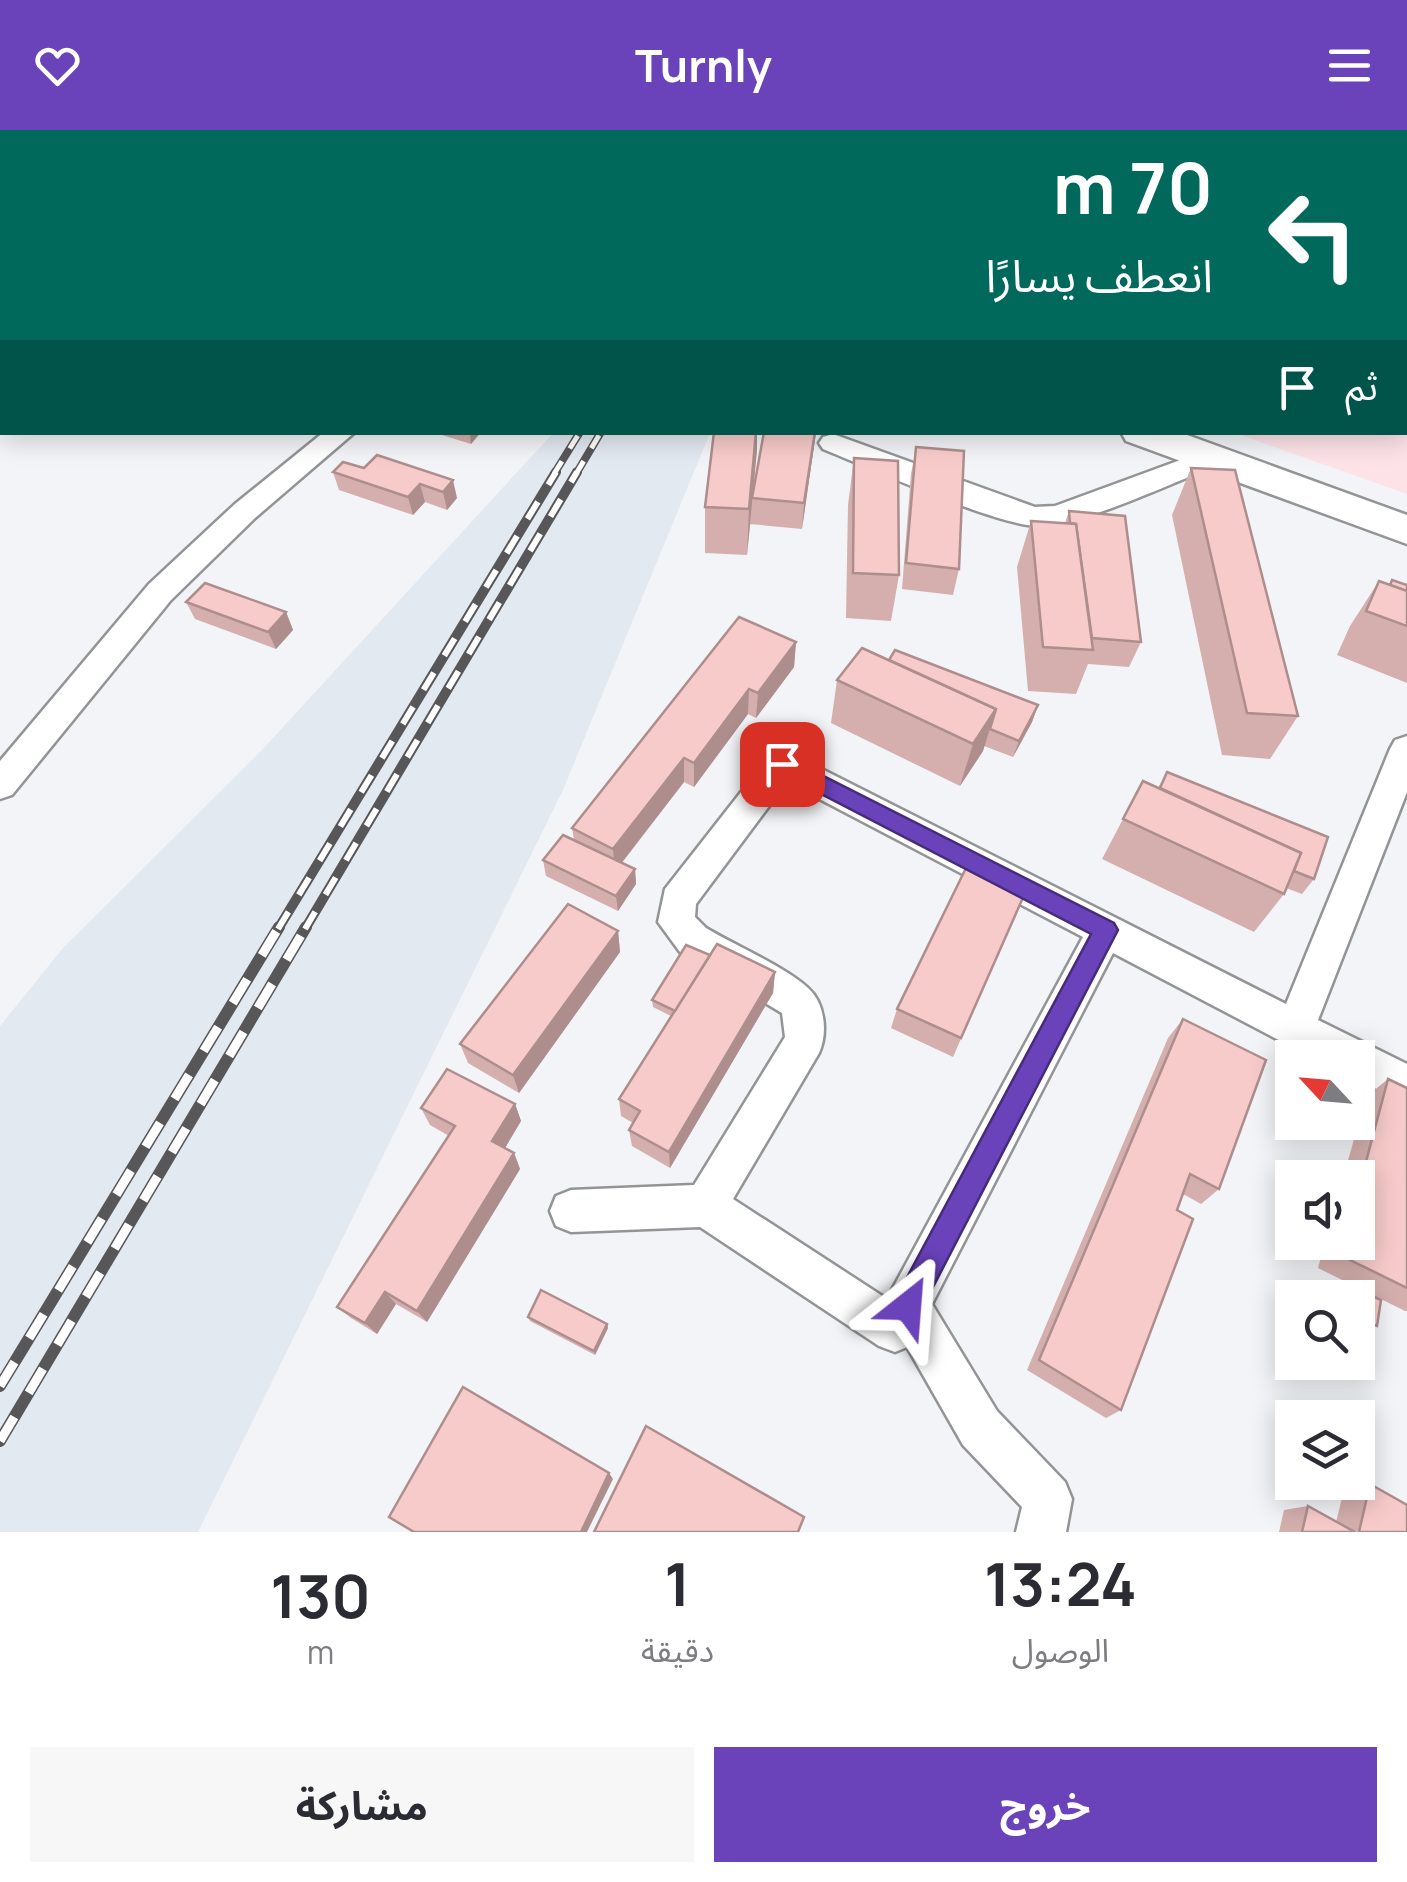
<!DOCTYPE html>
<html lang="ar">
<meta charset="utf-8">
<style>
body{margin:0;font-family:Manrope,"Noto Sans Arabic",sans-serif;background:#f7f7f7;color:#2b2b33;direction:rtl;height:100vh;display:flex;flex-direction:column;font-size:38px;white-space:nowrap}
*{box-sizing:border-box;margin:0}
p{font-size:32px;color:#7c7c81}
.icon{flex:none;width:55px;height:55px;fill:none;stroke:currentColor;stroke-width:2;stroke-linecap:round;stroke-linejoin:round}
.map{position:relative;height:1402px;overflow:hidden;direction:ltr}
.side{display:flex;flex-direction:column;background:#fff;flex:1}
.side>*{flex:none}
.guide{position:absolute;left:0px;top:0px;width:1408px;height:305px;box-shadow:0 5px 25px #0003;direction:rtl;background:#00695c;color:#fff;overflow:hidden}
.needle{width:65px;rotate:296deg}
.fabs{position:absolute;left:1275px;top:910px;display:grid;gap:20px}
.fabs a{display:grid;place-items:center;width:100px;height:100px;border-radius:0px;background:#fff;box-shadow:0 5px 25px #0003;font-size:50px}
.pin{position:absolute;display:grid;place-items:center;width:85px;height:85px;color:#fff;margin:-42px;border-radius:20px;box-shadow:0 5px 15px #0006}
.me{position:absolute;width:110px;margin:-55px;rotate:28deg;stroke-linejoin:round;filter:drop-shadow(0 0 8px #0008)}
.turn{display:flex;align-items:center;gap:35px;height:210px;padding:0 30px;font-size:45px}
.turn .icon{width:130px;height:130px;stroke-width:2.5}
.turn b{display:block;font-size:70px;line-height:85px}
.then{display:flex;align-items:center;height:95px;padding:0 30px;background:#0003;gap:20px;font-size:38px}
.eta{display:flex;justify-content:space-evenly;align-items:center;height:170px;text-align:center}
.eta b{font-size:60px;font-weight:700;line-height:70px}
.button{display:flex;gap:20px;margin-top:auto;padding:20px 30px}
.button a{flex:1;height:115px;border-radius:0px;background:#6a43bb;color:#fff;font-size:40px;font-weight:700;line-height:115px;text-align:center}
.button a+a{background:#f7f7f7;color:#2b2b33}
header{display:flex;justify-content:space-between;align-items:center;height:130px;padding:0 30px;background:#6a43bb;color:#fff;font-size:45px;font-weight:700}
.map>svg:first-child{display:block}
.built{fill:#e3e9f1}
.medical{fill:#fde3e8}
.green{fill:#d4ecd9}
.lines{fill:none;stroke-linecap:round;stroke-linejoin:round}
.street-casing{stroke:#939496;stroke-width:5}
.secondary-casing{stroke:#939496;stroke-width:5}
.street{fill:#fff;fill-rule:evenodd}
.secondary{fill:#fff;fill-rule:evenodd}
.rail-far2-casing{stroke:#575759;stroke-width:8}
.rail-far1-casing{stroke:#575759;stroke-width:10}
.rail-casing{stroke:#575759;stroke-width:12}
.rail-far2{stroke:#fff;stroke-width:5;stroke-dasharray:15;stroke-linecap:butt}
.rail-far1{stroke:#fff;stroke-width:6;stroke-dasharray:20;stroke-linecap:butt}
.rail{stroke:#fff;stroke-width:9;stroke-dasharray:28;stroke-linecap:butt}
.wall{fill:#d4afad}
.shaded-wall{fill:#ad8e8d}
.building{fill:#f7cbc9;stroke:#ad8e8d;stroke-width:2.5}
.route{fill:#6a43bb;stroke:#452c7a;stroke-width:2.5}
</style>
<header><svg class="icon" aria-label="menu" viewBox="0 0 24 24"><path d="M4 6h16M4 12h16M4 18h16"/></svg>Turnly<svg class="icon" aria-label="heart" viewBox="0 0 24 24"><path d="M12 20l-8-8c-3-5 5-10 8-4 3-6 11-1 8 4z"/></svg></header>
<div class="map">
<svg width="1407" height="1402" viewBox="0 0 1407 1402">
<rect width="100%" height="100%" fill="#f3f4f7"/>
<path class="built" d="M554,302L710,303L563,660L198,1402H0V896L63,818L261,621Z"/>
<path class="medical" d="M1405,95L1407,96V364L1235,303L1405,302Z"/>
<path class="green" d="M853,0H1326L851,2Z"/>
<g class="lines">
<defs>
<g id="street">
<path d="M324,302H355L255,388L171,470L12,665L0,669V631L149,454L235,374Z"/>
<path d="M833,304L1035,377L1055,376L1213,318L1223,321L1227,327L1223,333C1176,351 1087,394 1041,396C1001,398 868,337 823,319L819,313L823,307Z"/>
<path d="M1407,606V662L1318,890L1407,934V974L1358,950V928H1313L1113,823L932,1174L997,1281L1065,1352L1072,1369L1066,1402H1016L1022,1377L963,1315L907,1217L895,1222L879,1216L700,1097L571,1102L556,1096L550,1081L556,1066L571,1060L694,1055L785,907L782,883L680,822L658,792L665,759L770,625L782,621L794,625L1286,874L1390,619L1395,610ZM787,652L1083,807L887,1169L733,1069L819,923C828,903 825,873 808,858C786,837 734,815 706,798L695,787L696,774Z"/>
</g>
<g id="secondary">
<path d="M273,0H309L310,2H275Z"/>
<path d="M1121,302H1179L1407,385V414L1126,311Z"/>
</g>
</defs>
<use href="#street" class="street-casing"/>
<use href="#secondary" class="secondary-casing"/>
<use href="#street" class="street"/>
<use href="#secondary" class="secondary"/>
<defs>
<g id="rail-far2">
<path d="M554,344L580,302"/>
<path d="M576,344L601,302"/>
</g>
<g id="rail-far1">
<path d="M278,799L556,342"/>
<path d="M305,799L577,342"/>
</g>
<g id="rail">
<path d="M0,1256L279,797"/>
<path d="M0,1311L306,797"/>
</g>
</defs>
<use href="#rail-far2" class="rail-far2-casing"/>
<use href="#rail-far1" class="rail-far1-casing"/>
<use href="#rail" class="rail-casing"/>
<use href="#rail-far2" class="rail-far2"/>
<use href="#rail-far1" class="rail-far1"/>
<use href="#rail" class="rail"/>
</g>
<g class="wall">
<path d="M1405,73L1407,74V161H1405Z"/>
<path d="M1405,163H1407V268L1405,267Z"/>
<path d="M442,302H481L471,314L442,305Z"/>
<path d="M764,302H816L802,399L750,394L751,387L747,425L705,423V377L757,320L753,359Z"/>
<path d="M916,317L959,439L953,465L902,459L911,344Z"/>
<path d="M377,325L457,368L447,380L425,372L413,385L339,360L333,342L364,338Z"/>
<path d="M854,328L899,445L891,491L846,488L848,375Z"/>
<path d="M1191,338L1298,586L1270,629L1222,625L1172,385Z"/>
<path d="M1069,381L1141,512L1129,537L1088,534L1076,564L1028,561L1017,437L1031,391L1065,393Z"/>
<path d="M1392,450L1407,455V553L1337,525L1350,496L1379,451L1389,455Z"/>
<path d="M186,472L286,482L293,500L276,519L195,489Z"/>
<path d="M796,512L794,537L756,588L748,584L694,657L684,652L622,733L635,739L636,754L618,781L546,746L543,730L574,710L572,698Z"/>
<path d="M889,530L1038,575L1032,592L1013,627L984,616L983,621L960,656L831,593L837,550Z"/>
<path d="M1167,642L1314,749L1302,764L1286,758L1284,764L1254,802L1102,729L1143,651L1158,658Z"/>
<path d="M1025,763L953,927L891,898L897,879Z"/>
<path d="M618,801L620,822L519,963L468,933L460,914Z"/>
<path d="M710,825L775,842L773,863L670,1038L632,1016L629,1000L633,993L621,986L619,969L671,886L653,877L652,870Z"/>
<path d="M1183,889L1219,1059L1201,1074L1183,1064L1177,1080L1121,1280L1106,1288L1027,1240L1168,908Z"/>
<path d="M1388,949L1407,958V1181H1405L1318,1138L1325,1112H1358V1048H1343L1366,967Z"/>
<path d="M515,974L521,991L505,1018L514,1023L520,1039L427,1192L396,1174L377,1204L351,1188L337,1177L449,1006L430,995L421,978Z"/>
<path d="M1347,1154L1381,1170L1377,1196L1369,1200L1358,1195V1168H1337L1339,1158Z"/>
<path d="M528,1187L607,1194L608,1198L595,1225L530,1191Z"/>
<path d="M1370,1354L1407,1402H1279L1284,1380L1308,1376L1336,1392L1344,1360Z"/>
</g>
<g class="shaded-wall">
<path d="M471,302H481L471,314L470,305Z"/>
<path d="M756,302H757V320L747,425L749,379Z"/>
<path d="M815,302H816L802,399L804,373Z"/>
<path d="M453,350L457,368L447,380L443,362Z"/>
<path d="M420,354L425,372L413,385L408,367Z"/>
<path d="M286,482L293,500L276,519L268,502Z"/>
<path d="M796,512L794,537L756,588L758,563Z"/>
<path d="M749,559L748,584L694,657V633Z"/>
<path d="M1038,575L1032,592L1013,627L1019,611Z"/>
<path d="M996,579L983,621L960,656L973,614Z"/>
<path d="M684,628V652L615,741L613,719Z"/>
<path d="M635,739L636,754L618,781L616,766Z"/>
<path d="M618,801L620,822L519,963L513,945Z"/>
<path d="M775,842L773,863L670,1038L669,1022Z"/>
<path d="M515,974L521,991L499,1028L492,1011Z"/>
<path d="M514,1023L520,1039L427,1192L417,1181Z"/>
<path d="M385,1162L396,1174L377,1204L365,1193Z"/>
<path d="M607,1194L608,1198L595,1225L594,1221Z"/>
<path d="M609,1343L613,1349L587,1402H581Z"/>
</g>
<g class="building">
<path d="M1225,0H1243L1253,2H1224Z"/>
<path d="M1405,73L1407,74V122L1405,121Z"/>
<path d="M1405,163H1407V237L1405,236Z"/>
<path d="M714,302H756L749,379L705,377Z"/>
<path d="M764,302H815L804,373L752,368Z"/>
<path d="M916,317L964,321L959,439L906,433Z"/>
<path d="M377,325L453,350L443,362L420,354L408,367L333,342L343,332L364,338Z"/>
<path d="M854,328L898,331L899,445L853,443Z"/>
<path d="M1191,338L1235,340L1298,586L1247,583Z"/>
<path d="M1069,381L1125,386L1141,512L1092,508L1076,394L1070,393Z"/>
<path d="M1031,391L1076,394L1093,520L1043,517Z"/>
<path d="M1392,450L1407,455V461L1390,455Z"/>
<path d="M1379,451L1407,461V496L1366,481Z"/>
<path d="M205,453L286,482L268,502L186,472Z"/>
<path d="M739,487L796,512L758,563L749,559L694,633L684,628L613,719L572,698Z"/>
<path d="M862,518L996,579L973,614L837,550Z"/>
<path d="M895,520L1038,575L1019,611L990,599L996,579L889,530Z"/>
<path d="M1167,642L1328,707L1314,749L1294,741L1301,723L1160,658Z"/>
<path d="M1143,651L1301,723L1284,764L1123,689Z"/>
<path d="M563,705L635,739L616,766L543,730Z"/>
<path d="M966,738L1025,763L961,908L897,879Z"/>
<path d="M568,774L618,801L513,945L460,914Z"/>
<path d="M717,814L775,842L669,1022L629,1000L640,981L619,969Z"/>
<path d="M686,815L710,825L675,881L652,870Z"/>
<path d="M1183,889L1266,930L1219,1059L1190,1044L1177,1080L1193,1089L1121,1280L1039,1230Z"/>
<path d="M447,939L515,974L492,1011L514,1023L417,1181L385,1162L365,1193L337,1177L455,996L421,978Z"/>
<path d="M1388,949L1407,958V1158L1340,1125L1344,1112H1358V1062Z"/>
<path d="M1347,1154L1381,1170L1377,1196L1358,1187V1168H1344Z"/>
<path d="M541,1160L607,1194L594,1221L528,1187Z"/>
<path d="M463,1257L609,1343L581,1402H414L389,1387Z"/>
<path d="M646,1296L804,1387L798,1402H594Z"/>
<path d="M1370,1354L1407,1375V1402H1359Z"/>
<path d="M1308,1376L1355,1402H1302Z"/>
</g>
<path class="route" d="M782,625L1114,793L1118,800L918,1186L908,1190L897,1186L893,1176L897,1166L1091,804L775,640L772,634Z"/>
</svg>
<div class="fabs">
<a><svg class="needle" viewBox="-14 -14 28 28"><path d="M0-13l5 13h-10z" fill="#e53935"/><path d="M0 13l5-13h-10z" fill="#7c7c81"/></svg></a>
<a><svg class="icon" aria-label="sound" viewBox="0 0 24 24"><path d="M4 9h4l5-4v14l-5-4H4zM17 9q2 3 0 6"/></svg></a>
<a><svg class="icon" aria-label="search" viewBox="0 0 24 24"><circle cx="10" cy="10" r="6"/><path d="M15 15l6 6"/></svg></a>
<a><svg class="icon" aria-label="layers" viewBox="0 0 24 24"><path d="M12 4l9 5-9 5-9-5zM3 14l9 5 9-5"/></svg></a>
</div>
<div class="pin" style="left:782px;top:634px;background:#d93025"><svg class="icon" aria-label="arrive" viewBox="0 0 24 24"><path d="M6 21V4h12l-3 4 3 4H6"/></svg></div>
<svg class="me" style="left:908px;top:1176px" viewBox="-20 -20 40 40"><path d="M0-17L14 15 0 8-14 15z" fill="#6a43bb" stroke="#fff" stroke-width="4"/></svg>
<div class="guide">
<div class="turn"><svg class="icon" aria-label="left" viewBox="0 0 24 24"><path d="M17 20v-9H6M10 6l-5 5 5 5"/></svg><div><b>70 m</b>انعطف يسارًا</div></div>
<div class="then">ثم<svg class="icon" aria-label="arrive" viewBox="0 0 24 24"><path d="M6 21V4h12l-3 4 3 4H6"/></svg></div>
</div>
</div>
<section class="side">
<div class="eta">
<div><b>13:24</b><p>الوصول</p></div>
<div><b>1</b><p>دقيقة</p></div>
<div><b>130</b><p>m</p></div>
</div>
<div class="button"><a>خروج</a><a>مشاركة</a></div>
</section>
